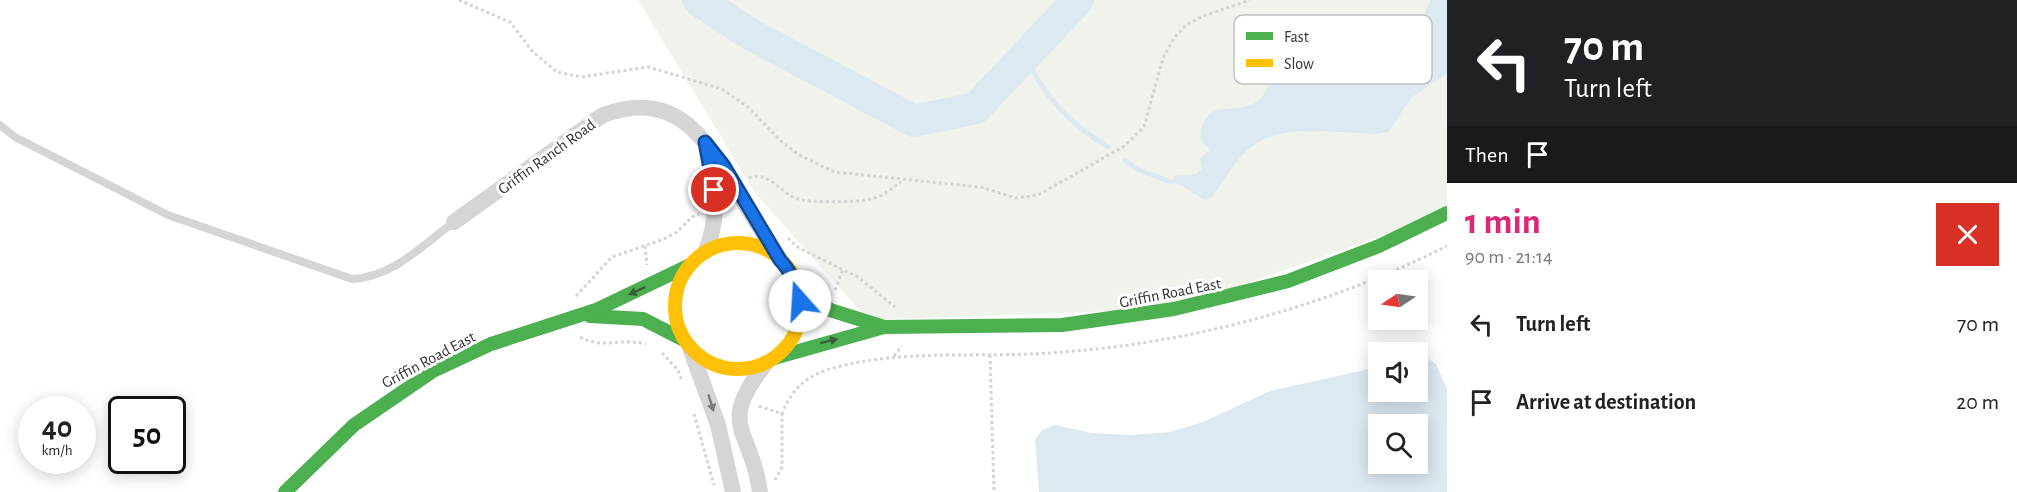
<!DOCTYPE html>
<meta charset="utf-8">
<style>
body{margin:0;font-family:"Alegreya Sans",sans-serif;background:#f6f6f6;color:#222;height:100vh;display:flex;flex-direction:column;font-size:22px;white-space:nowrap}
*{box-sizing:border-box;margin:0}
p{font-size:20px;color:#767676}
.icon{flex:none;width:33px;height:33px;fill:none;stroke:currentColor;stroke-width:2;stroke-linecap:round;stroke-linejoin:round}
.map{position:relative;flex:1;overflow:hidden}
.drawer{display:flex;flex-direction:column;background:#fff;width:570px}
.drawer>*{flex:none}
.guide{background:#202124;color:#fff;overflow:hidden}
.needle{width:39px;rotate:257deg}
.buttons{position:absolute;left:1368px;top:270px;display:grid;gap:12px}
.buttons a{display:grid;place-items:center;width:60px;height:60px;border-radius:0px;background:#fff;box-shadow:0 3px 15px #0003;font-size:30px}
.speed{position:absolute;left:18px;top:396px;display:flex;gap:12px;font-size:30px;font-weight:700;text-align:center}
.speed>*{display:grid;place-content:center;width:78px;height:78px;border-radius:50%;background:#fff;box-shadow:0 3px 15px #0003;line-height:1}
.speed small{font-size:15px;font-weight:400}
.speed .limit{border:3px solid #111;border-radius:9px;background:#fff;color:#111}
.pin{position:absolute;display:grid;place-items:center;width:51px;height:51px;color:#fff;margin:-26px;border:3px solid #fff;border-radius:50%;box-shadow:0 2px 6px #0007}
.me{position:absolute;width:66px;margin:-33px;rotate:341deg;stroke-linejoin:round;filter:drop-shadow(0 0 4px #0008)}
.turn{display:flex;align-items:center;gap:21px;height:126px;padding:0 18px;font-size:27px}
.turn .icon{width:78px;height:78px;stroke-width:2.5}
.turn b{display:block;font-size:42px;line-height:51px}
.then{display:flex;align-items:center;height:57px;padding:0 18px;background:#0003;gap:12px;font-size:22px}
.round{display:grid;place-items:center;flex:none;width:63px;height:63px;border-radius:0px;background:#f6f6f6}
.summary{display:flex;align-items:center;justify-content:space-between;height:102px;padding:0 18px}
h1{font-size:36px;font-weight:700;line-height:45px;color:#db2777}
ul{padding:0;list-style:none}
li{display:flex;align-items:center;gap:18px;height:78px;padding:0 18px}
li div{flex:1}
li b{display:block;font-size:22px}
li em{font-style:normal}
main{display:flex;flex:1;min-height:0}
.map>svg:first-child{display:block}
.green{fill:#f0f3ec}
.water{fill:#dce9f1;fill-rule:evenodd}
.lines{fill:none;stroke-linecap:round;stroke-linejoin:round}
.stream{stroke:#dce9f1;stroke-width:5}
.river{stroke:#dce9f1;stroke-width:32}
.path{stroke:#d4d4d4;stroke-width:3;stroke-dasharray:3 3;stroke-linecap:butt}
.lane{stroke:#d5d5d5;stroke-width:8}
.street{stroke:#d5d5d5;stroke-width:16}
.fast{stroke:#4caf50;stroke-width:14}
.slow{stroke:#ffc107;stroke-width:14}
.oneway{fill:#3a5d3c}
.oneway2{fill:#7b7b7b}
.route-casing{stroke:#114b97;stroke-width:15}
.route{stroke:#1a73e8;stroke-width:10}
.labels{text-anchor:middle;stroke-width:6;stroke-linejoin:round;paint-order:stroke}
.street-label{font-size:16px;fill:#313131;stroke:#fff}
.key{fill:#fff;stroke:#c1c1c1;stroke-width:1.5}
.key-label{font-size:16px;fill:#313131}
</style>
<main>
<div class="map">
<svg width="1447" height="492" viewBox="0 0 1447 492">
<rect width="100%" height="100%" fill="#fff"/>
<path class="green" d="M638,0H1447V213L1174,309L868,320L755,193Z"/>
<g class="water">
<path d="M1431,0H1447V74L1412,97L1388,132L1376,134C1341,133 1287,124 1257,143C1238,154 1226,178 1213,196L1206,200C1192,194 1185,185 1171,182L1174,176L1196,174L1202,169L1200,158L1210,150C1207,147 1203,143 1201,140C1198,129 1206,113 1217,110C1229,107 1240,110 1253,104C1266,98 1268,81 1279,73C1285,70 1293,67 1299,63C1317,54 1338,56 1358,55C1388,53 1420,28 1431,0Z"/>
<path d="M1424,356L1436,364L1447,389V492H1039L1035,440L1042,430L1055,425L1092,433L1130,435L1170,432L1203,422L1270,391L1378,367V392H1418V357ZM1378,424H1418V464H1378Z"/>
</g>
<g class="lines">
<g class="stream">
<path d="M1025,56C1046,99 1068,122 1108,147"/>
<path d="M1125,160L1137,169L1171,182"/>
</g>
<path class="river" d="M698,0L750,34L914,121L976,108L1078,0"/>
<g class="path">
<path d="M459,0L510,22L533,52L557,72L581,77L648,67L722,89L749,108L781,141L799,155L834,172L980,187L1016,198L1038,195L1123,147L1144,127L1163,58L1174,38L1186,25L1203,16L1250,0"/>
<path d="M749,178C767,169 781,194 798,199C812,203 865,203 877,197C886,194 893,187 901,182"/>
<path d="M788,238L799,248L858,277L895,307"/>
<path d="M645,246L647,265"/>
<path d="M835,290L843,269"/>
<path d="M576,296L612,257L664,239L677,232L692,217L699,214"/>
<path d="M580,337C605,350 620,337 646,344"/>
<path d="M662,353L678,370L682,381"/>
<path d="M990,355L994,492"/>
<path d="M894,356L902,346"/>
<path d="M759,406L782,414C792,387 809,374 837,367C907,349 979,358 1050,353C1189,344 1323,308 1447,246"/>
<path d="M694,414L714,485"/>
<path d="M775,480L782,467V414"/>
</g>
<path class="lane" d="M0,125L15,137L168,215L352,279C393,277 423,245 454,222"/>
<g class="street">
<path d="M454,222L603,115C674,89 704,135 736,189C750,213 765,236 780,259"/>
<path d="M705,252C722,215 713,184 706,145"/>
<path d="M690,348L718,425L733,492"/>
<path d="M760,492C752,428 715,428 766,363"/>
</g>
<g class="fast">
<path d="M795,280L830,310L884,327"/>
<path d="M590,316L643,319L684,340"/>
<path d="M774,358L884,327L1062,325L1174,309L1288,281L1379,246L1447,213"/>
<path d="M285,492L354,425L433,371L491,344L596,310L690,265"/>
</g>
<circle class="slow" cx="738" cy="306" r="63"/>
</g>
<defs><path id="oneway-solid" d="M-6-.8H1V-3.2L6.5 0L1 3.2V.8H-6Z" transform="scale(1.5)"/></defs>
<g class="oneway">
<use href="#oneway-solid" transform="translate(637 291) rotate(155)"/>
<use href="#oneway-solid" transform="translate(829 341) rotate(-14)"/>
</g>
<use class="oneway2" href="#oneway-solid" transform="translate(711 403) rotate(73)"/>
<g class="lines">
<defs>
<path id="route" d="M714,190L705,142L724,166L780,260C792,273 796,284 800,301"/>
</defs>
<use href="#route" class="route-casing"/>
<use href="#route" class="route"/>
</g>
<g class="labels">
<g class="street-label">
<text transform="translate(546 156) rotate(-36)" y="6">Griffin Ranch Road</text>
<text transform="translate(1170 292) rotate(-11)" y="6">Griffin Road East</text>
<text transform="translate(428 359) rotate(-28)" y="6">Griffin Road East</text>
</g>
</g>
<rect x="1234" y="15" width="198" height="69" rx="9" class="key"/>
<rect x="1246" y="32" width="27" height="8" fill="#4caf50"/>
<rect x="1246" y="59" width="27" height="8" fill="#ffc107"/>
<g class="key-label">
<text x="1284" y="42">Fast</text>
<text x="1284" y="69">Slow</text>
</g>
</svg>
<div class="buttons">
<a><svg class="needle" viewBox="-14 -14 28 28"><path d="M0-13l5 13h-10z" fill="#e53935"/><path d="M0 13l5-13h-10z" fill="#767676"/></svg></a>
<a><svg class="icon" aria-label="sound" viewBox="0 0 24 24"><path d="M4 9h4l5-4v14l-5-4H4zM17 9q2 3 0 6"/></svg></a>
<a><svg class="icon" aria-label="search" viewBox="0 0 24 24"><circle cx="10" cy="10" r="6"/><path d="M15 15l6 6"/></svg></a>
</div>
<div class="speed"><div>40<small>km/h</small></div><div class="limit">50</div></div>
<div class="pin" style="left:714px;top:190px;background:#d93025"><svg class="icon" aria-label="arrive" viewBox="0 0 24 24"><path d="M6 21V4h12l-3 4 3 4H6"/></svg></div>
<svg class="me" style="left:800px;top:301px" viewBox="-20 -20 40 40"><circle r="19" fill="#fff"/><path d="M0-13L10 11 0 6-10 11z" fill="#1a73e8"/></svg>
</div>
<section class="drawer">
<div class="guide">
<div class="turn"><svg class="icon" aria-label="left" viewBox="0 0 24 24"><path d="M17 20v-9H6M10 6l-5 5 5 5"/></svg><div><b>70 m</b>Turn left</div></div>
<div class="then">Then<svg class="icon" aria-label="arrive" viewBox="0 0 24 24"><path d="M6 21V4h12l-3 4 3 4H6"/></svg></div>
</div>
<div class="summary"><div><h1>1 min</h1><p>90 m · 21:14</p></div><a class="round" style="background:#d93025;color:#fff"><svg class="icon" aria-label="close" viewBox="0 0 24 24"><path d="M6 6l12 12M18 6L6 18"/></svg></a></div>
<ul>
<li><svg class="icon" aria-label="left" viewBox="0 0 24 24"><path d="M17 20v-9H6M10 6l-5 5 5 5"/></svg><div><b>Turn left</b></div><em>70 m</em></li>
<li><svg class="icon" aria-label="arrive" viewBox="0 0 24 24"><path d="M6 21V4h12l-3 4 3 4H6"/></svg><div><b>Arrive at destination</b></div><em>20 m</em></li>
</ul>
</section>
</main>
